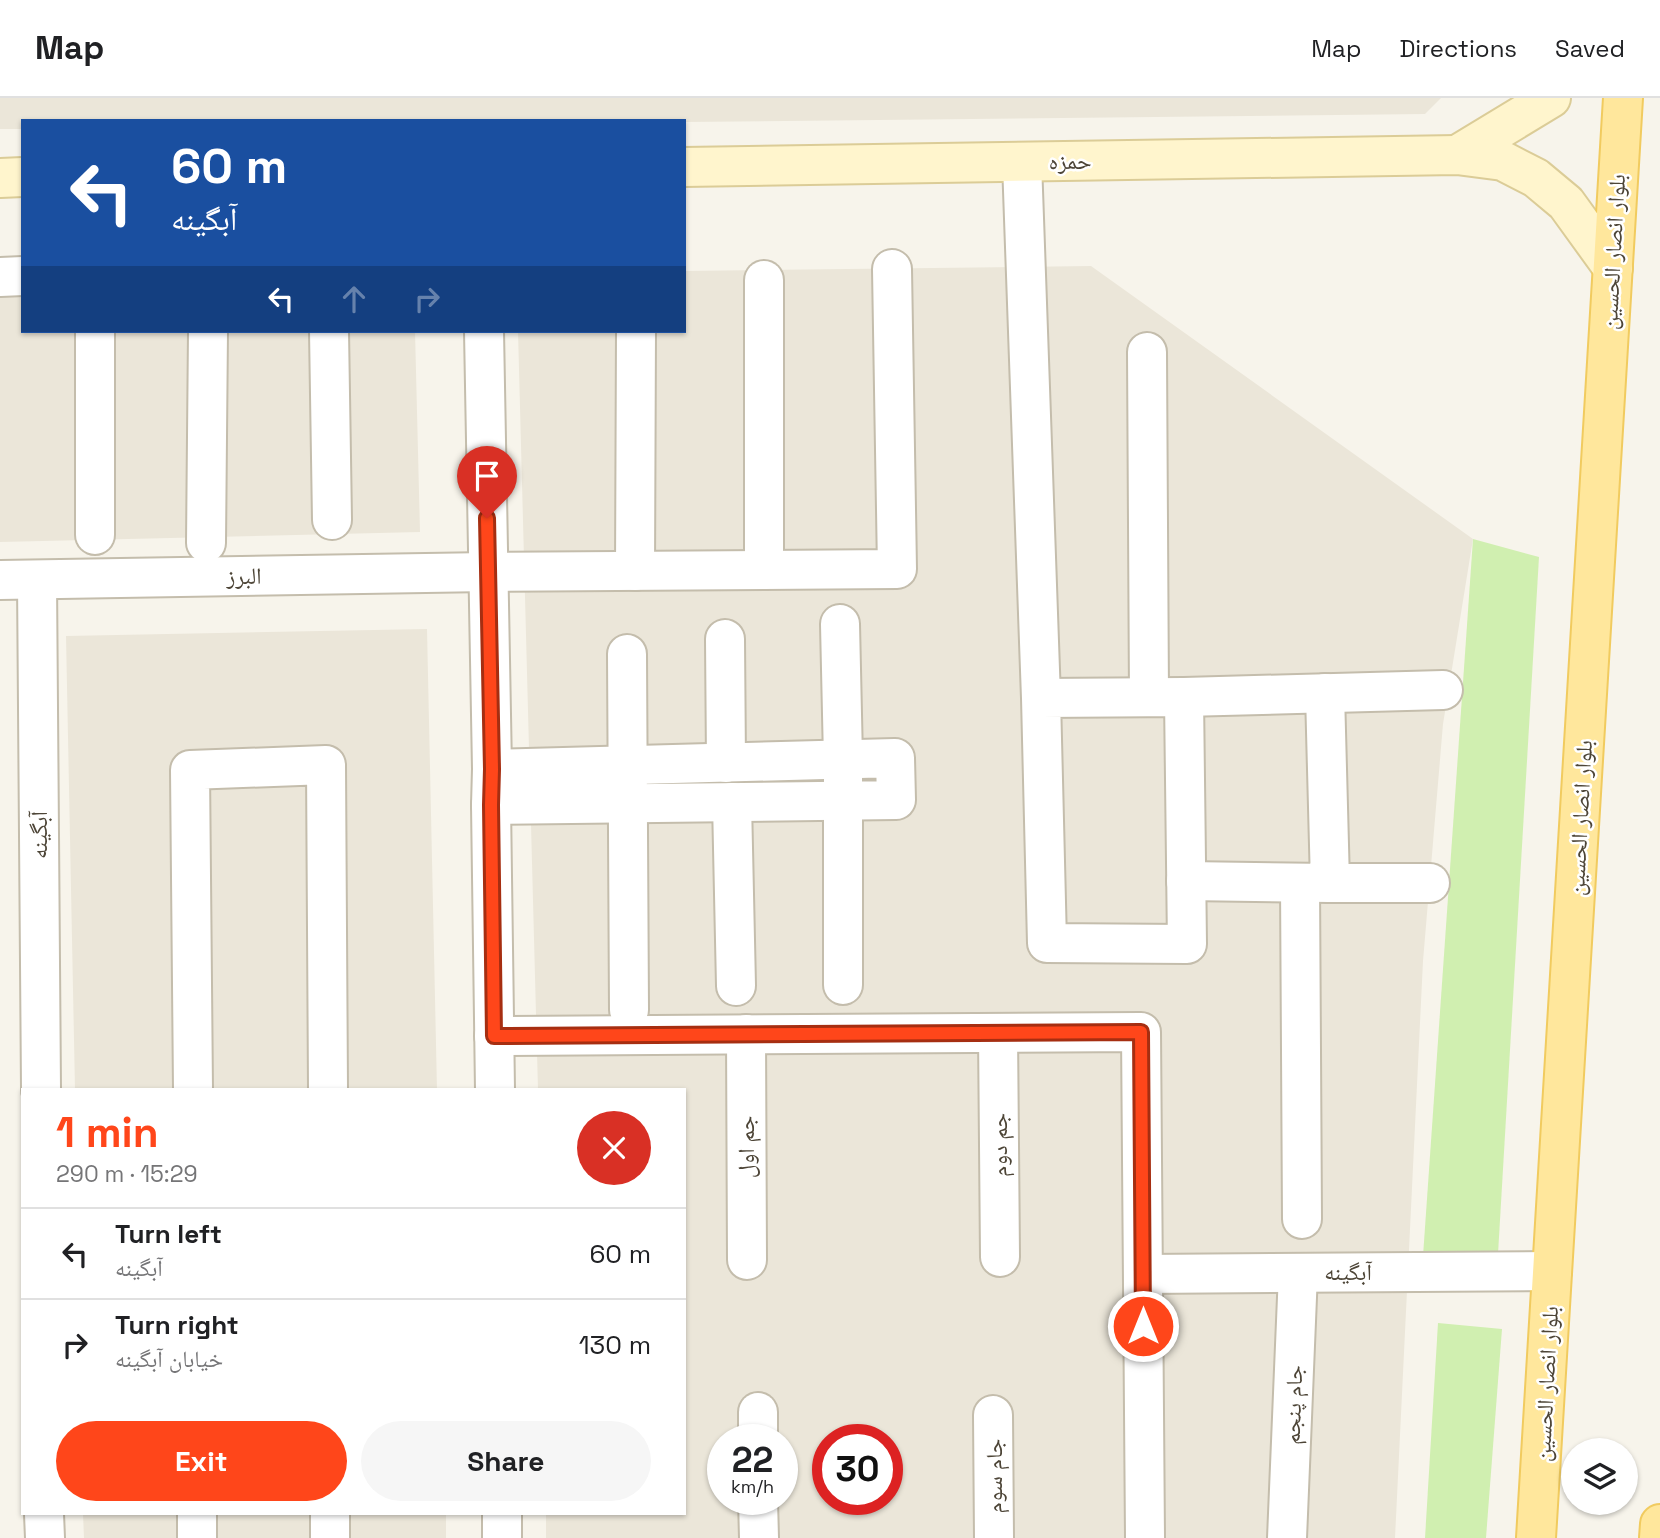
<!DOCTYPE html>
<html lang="en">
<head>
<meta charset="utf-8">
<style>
	:root { --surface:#fff; --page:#f6f6f6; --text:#202124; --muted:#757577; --line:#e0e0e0; --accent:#ff461a }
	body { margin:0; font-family:"Space Grotesk","Noto Naskh Arabic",sans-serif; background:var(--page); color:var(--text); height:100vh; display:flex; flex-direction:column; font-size:26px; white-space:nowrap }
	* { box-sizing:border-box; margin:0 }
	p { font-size:23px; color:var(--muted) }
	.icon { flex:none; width:38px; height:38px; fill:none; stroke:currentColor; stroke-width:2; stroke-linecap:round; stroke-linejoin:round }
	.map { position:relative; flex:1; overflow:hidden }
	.panel { position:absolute; left:21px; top:990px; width:665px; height:427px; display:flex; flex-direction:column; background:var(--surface); border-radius:0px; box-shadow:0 2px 5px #0004 }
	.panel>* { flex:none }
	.guide { position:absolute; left:21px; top:21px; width:665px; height:214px; border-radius:0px; box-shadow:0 2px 5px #0004; background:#1a4fa0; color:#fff; overflow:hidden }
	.fabs { position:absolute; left:1561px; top:1340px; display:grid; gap:14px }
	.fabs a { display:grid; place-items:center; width:77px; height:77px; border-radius:50%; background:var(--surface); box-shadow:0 2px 5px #0004; font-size:35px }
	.speed { position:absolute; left:707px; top:1326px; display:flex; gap:14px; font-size:35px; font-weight:700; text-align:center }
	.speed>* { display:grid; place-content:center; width:91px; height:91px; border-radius:50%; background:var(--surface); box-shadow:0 2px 5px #0004; line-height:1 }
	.speed small { font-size:18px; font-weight:400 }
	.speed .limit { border:10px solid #d22; background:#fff; color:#111 }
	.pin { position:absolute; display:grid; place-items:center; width:60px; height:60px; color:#fff; margin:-72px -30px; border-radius:50% 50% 50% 0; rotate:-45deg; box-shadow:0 0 7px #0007 }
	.pin .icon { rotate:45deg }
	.me { position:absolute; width:77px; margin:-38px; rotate:0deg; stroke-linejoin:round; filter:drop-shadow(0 0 5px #0008) }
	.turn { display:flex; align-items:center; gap:24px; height:147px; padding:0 35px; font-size:32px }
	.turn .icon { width:91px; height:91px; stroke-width:2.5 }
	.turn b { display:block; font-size:49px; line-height:60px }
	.lanes { display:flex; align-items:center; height:66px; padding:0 35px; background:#0003; justify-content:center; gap:35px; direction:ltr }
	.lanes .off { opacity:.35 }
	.round { display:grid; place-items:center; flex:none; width:74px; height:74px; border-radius:37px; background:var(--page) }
	.headline { display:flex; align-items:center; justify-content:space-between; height:119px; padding:0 35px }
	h1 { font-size:42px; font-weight:800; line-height:52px; color:var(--accent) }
	.button { display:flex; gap:14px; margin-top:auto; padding:14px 35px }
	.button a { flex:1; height:80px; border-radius:42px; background:var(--accent); color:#fff; font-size:28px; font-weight:800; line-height:80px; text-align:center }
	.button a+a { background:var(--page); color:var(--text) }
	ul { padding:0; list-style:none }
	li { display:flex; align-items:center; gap:21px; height:91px; padding:0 35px; border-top:2px solid var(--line) }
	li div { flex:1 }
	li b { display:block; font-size:26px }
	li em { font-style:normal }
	header { display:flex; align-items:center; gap:42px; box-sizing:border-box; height:98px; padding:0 35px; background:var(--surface); border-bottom:2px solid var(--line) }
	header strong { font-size:33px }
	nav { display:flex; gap:38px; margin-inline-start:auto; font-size:24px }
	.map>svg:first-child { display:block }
	.residential { fill:#ebe6d9; fill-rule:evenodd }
	.green { fill:#d0efb0 }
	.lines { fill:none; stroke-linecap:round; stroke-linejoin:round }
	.minor-casing { stroke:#c4bdac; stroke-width:42 }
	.tertiary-casing { stroke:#c4bdac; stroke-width:42 }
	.secondary-casing { stroke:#dbcc97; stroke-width:42 }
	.primary-casing { stroke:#f1cb5f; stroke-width:42 }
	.minor { stroke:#fff; stroke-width:38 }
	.tertiary { stroke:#fff; stroke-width:38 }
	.secondary { stroke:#fff5cd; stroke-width:38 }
	.primary { stroke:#ffe79c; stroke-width:38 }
	.route-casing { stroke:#a62e11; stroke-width:18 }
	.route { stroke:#ff461a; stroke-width:12 }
	.labels { text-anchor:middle; stroke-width:5; stroke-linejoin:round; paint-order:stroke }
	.street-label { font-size:23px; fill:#4d4537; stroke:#fff }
</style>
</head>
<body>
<header>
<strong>Map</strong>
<nav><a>Map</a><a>Directions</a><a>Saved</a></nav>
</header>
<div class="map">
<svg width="1660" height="1440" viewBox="0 0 1660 1440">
	<rect width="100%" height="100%" fill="#f7f4eb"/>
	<g class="residential">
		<path d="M0 0H1441L1425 16 684 24 23 23V31H0Z"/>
		<path d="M0 162H23V233H415L420 434 0 444Z"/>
		<path d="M1091 168 1473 441 1443 626 1423 863 1395 1440H546V1416H684V992H538L518 233H684V173ZM723 1342H782V1402H723ZM828 1342H887V1402H828Z"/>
		<path d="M427 531 437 992H75L66 538Z"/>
		<path d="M83 1416H446V1440H84Z"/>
	</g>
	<g class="green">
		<path d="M1473 441 1539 459 1498 1156 1423 1158Z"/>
		<path d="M1438 1225 1502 1231 1486 1440H1425Z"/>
	</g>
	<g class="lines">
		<g class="minor-casing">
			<g id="minor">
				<path d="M1022 64 1041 600 1047 845 1187 846 1184 599 1041 600"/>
				<path d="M0 179 23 178"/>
				<path d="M764 182V472"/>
				<path d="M95 233V437"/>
				<path d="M329 233 332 422"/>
				<path d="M1147 254 1149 599"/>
				<path d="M206 445 208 233"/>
				<path d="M635 473 636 233"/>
				<path d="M0 482 488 474 897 471 892 171"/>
				<path d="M37 482 41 992"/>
				<path d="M840 526 843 661V887"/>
				<path d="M725 541 726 665"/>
				<path d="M627 556 629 912"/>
				<path d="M1184 599 1443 592"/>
				<path d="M732 704 736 888"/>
				<path d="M491 707 896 702 895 660 492 671"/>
				<path d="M1186 783 1330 785 1325 595"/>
				<path d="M1300 785 1302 1121"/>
				<path d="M1330 785H1430"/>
				<path d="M998 935 1000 1159"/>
				<path d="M746 936 747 1162"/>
				<path d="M494 938 1141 934 1145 1440"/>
				<path d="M193 992 190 672 326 667 328 992"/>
				<path d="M1143 1176 1552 1173"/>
				<path d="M758 1314V1342"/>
				<path d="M993 1317 994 1440"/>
				<path d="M758 1402 759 1440"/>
				<path d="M44 1416 45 1440"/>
				<path d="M197 1416V1440"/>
				<path d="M330 1416V1440"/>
				<path d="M1287 1440 1298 1175"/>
			</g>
		</g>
		<g class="tertiary-casing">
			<g id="tertiary">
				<path d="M484 233 492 671 491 707 495 992"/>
				<path d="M502 1416V1440"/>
			</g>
		</g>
		<g class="secondary-casing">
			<g id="secondary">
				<path d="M1457 57 1551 0"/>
				<path d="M684 69 1457 57 1503 63 1536 80 1566 105 1613 170"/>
				<path d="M0 80 23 79"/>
			</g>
		</g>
		<g class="primary-casing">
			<g id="primary">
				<path d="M1536 1440 1623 0"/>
				<path d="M1659 1440 1660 1426"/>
			</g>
		</g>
		<use href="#minor" class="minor"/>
		<use href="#tertiary" class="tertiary"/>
		<use href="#secondary" class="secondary"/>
		<use href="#primary" class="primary"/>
	</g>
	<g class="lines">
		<g class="route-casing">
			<path id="route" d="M487 420 492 671 491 707 494 938 1141 934 1143 1228"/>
		</g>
		<use href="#route" class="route"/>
	</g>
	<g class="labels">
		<g class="street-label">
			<text transform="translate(1070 63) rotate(-1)" y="8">حمزه</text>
			<text transform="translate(1613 154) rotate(-87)" y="8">بلوار انصار الحسین</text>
			<text transform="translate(244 478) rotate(-1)" y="8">البرز</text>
			<text transform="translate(1580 720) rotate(-87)" y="8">بلوار انصار الحسین</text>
			<text transform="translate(39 737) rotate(-90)" y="8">آبگینه</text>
			<text transform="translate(999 1047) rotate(-90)" y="8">جم دوم</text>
			<text transform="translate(746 1049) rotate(-90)" y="8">جم اول</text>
			<text x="1348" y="1182">آبگینه</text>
			<text transform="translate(1546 1286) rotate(-87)" y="8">بلوار انصار الحسین</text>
			<text transform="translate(1293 1307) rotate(-88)" y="8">جام پنجم</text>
			<text transform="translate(994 1378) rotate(-90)" y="8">جام سوم</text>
		</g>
	</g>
</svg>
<div class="fabs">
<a><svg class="icon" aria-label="layers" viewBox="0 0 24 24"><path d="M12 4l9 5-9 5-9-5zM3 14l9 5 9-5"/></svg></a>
</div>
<div class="speed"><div>22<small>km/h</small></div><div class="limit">30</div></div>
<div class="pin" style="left:487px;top:420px;background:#d93025"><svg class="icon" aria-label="arrive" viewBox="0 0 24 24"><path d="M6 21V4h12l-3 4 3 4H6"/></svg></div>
<svg class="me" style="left:1143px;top:1228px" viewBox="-20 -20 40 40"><circle r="17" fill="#ff461a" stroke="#fff" stroke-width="3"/><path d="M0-11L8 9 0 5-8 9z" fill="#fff"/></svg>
<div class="guide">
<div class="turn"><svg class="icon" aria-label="left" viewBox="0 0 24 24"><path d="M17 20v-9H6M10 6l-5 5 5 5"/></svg><div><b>60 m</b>آبگینه</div></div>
<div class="lanes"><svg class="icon" aria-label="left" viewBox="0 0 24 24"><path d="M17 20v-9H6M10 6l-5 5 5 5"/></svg><svg class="icon off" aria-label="ahead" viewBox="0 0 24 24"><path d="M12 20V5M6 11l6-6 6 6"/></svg><svg class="icon off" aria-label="right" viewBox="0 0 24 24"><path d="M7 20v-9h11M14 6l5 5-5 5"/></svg></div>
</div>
<section class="panel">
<div class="headline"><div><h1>1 min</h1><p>290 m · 15:29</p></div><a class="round" style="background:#d93025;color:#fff"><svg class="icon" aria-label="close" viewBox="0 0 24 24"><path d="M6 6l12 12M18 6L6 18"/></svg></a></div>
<ul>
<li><svg class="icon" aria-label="left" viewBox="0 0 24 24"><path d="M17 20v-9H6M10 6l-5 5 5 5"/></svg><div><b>Turn left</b><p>آبگینه</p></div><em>60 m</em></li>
<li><svg class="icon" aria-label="right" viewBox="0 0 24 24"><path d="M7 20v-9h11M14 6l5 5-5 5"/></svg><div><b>Turn right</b><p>خیابان آبگینه</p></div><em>130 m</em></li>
</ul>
<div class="button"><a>Exit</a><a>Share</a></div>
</section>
</div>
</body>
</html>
